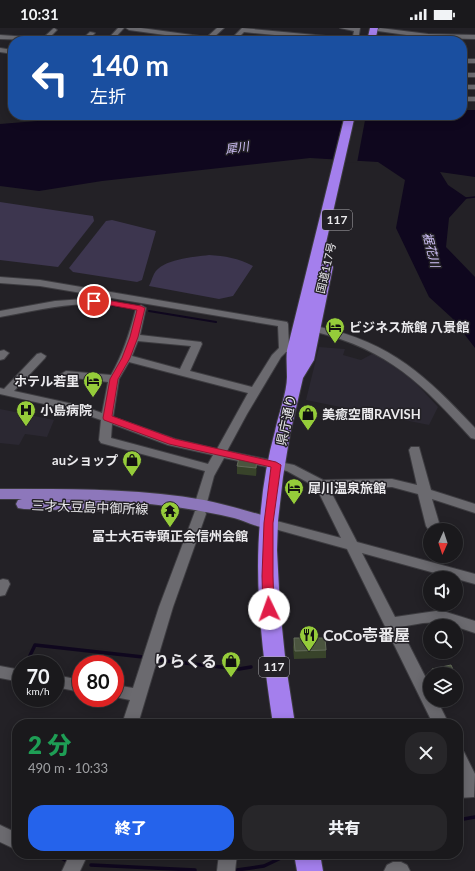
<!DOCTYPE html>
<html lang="ja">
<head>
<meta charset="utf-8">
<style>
	:root { --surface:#1a191c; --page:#272629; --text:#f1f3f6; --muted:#9fa0a3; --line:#38383b; --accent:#2563eb }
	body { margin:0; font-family:Lato,"Noto Sans JP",sans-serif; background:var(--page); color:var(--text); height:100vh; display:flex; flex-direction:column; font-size:15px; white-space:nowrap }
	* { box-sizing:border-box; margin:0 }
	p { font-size:13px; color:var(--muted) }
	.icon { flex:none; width:22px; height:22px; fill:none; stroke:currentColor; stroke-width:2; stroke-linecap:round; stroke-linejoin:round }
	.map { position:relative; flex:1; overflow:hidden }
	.sheet { position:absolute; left:12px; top:691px; width:451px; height:140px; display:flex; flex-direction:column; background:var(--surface); border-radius:16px; box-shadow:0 2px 10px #0003,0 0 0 1px var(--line) }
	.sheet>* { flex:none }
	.guide { position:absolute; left:8px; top:8px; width:459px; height:84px; border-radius:16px; box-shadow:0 2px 10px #0003,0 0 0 1px var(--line); background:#1a4fa0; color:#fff; overflow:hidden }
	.needle { width:26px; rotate:183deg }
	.fabs { position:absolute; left:423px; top:495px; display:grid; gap:8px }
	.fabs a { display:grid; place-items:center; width:40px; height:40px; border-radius:50%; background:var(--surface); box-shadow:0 2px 10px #0003,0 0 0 1px var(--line); font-size:20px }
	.speed { position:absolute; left:12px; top:627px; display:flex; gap:8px; font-size:20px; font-weight:700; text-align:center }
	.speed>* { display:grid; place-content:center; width:52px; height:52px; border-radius:50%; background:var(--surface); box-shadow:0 2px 10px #0003,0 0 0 1px var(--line); line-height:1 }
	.speed small { font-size:10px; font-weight:400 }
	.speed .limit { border:6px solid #d22; background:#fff; color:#111 }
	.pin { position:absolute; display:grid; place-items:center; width:34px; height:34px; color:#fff; margin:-17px; border:2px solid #fff; border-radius:50%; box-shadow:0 1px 4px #0007 }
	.me { position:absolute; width:44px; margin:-22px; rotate:357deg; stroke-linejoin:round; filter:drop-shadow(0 0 3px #0008) }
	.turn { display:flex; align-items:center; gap:14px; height:84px; padding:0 16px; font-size:18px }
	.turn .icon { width:52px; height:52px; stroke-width:2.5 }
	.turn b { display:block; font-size:28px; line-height:34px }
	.round { display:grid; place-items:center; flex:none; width:42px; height:42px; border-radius:16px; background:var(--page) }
	.overview { display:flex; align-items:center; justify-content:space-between; height:68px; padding:0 16px }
	h1 { font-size:24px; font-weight:800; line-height:30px; color:#1e9e55 }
	.action { display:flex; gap:8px; margin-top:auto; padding:8px 16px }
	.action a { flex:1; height:46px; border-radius:16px; background:var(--accent); color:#fff; font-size:16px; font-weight:800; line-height:46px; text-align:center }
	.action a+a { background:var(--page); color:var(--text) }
	.status { display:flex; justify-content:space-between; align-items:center; height:28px; padding:0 20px; background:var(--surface); direction:ltr }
	.status svg { height:11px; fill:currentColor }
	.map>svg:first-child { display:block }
	.built { fill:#2b2832 }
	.green { fill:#3d364f }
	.water { fill:#0f071e }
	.pier { fill:#232126 }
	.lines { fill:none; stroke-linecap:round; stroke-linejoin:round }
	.stream-far2 { stroke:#0f071e; stroke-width:1.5 }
	.stream-far1 { stroke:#0f071e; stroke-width:2 }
	.stream { stroke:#0f071e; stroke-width:3.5 }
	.minor-casing { stroke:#3d3c40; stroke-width:2 }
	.major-casing { stroke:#3d3c40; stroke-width:2 }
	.highway-casing { stroke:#3d3c40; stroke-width:2 }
	.minor { fill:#6b6a6f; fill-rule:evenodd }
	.major { fill:#8d77bb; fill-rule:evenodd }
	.highway { fill:#a47fed; fill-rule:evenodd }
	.wall { fill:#38432a }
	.shaded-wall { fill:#272e1f }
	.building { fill:#4b553f; stroke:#646c5a }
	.route { fill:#e11d48; stroke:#92132f }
	.labels { text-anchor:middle; stroke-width:3; stroke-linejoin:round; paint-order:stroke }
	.far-street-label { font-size:11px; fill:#ebeaed; stroke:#232126 }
	.far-water-label { font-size:12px; font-style:italic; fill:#d1c2f9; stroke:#232126 }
	.shield { fill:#232126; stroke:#afaeb1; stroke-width:1 }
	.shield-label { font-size:12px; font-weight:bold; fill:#ebeaed }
	.poi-label { font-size:13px; font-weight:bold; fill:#ebeaed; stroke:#232126; text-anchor:start }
	.street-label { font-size:13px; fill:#ebeaed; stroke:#232126 }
	.near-poi-label { font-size:16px; font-weight:bold; fill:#ebeaed; stroke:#232126; text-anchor:start }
</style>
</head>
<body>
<div class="status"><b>10:31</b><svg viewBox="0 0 49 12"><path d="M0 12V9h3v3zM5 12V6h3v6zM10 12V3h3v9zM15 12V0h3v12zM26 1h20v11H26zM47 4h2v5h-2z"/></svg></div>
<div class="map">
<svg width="475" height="843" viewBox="0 0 475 843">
	<rect width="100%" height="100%" fill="#232126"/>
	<g class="built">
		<path d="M319 319 345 321 343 327 361 332 374 325 411 350 438 379 429 397 306 372Z"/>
		<path d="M0 381 54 392 47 409 25 406 19 417 0 415Z"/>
	</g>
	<g class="green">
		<path d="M0 174 93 188 94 193 58 239 0 232Z"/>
		<path d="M112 192 156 203 142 252 137 254 73 244 69 240 106 193Z"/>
		<path d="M209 227C225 228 238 230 253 238L233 268 219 271 149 258C151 254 152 250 154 246 162 231 193 229 209 227Z"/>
	</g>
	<path class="water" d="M462 82H475V149L440 144 448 157 467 170 449 190 446 219 475 249V320L452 290 429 269 396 200 405 152 378 134 310 130 102 153 39 163 0 158V96L112 87 273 89 462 87Z"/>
	<path class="pier" d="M344 87H366L357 135 332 133Z"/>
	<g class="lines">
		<path class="stream-far2" d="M466 170 475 169"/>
		<g class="stream-far1">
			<path d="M110 277 137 281"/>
			<path d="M149 283 216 294"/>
		</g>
		<g class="stream">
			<path d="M157 632 239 641 251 639"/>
			<path d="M26 636 35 617 143 629"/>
			<path d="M458 792 475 789"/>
			<path d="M53 826 67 833"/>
			<path d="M91 837 195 842"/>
			<path d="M230 843 264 838 283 829"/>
		</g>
		<g class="minor-casing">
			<g id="minor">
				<path d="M54 0 57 2 49 10 62 11 65 13 0 11V7L43 10Z"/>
				<path d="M118 0H124L112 13H106Z"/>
				<path d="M126 0H141L207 9 217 0H224L213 10 224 13H208L129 2Z"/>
				<path d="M242 0 326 8 329 10 326 12 244 4 235 13H229Z"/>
				<path d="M340 0H360L358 13H352L354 3Z"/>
				<path d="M380 0 428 6 475 7V11L428 10 378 3V1Z"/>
				<path d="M90 4 95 5 87 13H80Z"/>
				<path d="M0 20 13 22V26L0 24Z"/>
				<rect x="462" y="31" width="13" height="4"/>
				<rect x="462" y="45" width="13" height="4"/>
				<rect x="462" y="57" width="13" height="4"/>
				<rect x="462" y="69" width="13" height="4"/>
				<path d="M0 249 40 252 287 294 288 296 289 319 295 320 296 322 295 324H286L281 329 247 386 227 423 294 437 323 452 392 451 417 457 409 422 411 419H419L431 462 475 476V485L432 471 440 498 438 501H428L426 498 418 466 392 459 329 460 357 514 475 546V556L362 525 395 589 436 583 446 584 475 593V605L442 594 423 595 400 599 430 658V672H437L449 696H433L347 521 264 498 262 495 264 492 269 491 341 510 316 459 287 443 224 430 214 448 206 478 205 481 201 482 205 483 206 486 173 579 138 696H122L130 672 115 669V657L133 660 159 579 194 486 195 483 199 482 195 481 194 478 205 443 101 415 99 412 101 392 75 383 0 366V360L4 361 37 326 41 325 46 328 45 330 14 363 82 378 102 385 108 354 66 349 61 346 66 343 111 347C123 326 130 304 136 280L141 277 146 280 140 307 201 314 202 316 190 343 252 359 272 327 279 320 278 298 40 258 0 255ZM138 313 191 318 180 341 132 328ZM129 334 248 365 217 421 175 411 113 389 119 351ZM112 396 168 417 213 427 208 436 111 410Z"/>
				<path d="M84 271 110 272 115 275C110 281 93 276 85 276 57 277 28 284 0 289V283L55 273Z"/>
				<path d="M320 299C392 315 426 348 475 400V411L471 410C422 356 389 322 316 304L315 302Z"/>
				<path d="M4 322 9 325 4 331 0 332V323Z"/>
				<path d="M3 551 8 552 10 556 5 567 0 568V552Z"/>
				<path d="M0 638 21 642V654L0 650Z"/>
				<path d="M55 647 81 652V664L55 659Z"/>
				<path d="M458 722 464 724 475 746 474 769 458 770V754H462L458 746Z"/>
				<path d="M0 797 17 805V822L0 814Z"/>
				<path d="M70 826H88L80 843H62Z"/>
				<path d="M219 826H237L235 843H217Z"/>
				<path d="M393 834H401L407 837 410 843H384L387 837Z"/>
			</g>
		</g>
		<g class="major-casing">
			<path id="major" d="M0 461C68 461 137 460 204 472 228 477 251 484 275 491L277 495 275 499C262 503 246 493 234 490 176 476 117 472 57 471L102 473 108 474 110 478 108 482 102 483 24 481 18 480 16 476 18 472 22 471H0Z"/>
		</g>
		<g class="highway-casing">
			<g id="highway">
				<path d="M370 0H378L375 13H367Z"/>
				<path d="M345 87H355L321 237 326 235 331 236 333 239 314 332 303 350 290 406 283 449 278 493 277 522 280 580 286 638 295 696H273C263 629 254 561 260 493 262 462 267 432 275 403 278 388 287 364 287 349 287 340 286 331 287 322Z"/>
				<path d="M294 826H320L323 843H297Z"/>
			</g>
		</g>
		<use href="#minor" class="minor"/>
		<use href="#major" class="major"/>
		<use href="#highway" class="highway"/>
	</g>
	<g class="wall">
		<path d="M237 438 257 439 256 448 237 446Z"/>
		<path d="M294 610 326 622V630L294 631 293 619Z"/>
		<path d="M432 641 455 646H431Z"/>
	</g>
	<path class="shaded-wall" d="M257 431V439L256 448V440Z"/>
	<g class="building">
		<path d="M239 430 257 431 256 440 237 438Z"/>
		<path d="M294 610H325L326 622 295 623Z"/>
		<path d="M451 637 455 646H433L432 641Z"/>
		<path d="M265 694 266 696H248V695Z"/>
	</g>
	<path class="route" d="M94 270 141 278 145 280 138 309 130 330 118 351 112 388 175 411 276 434 281 437 273 495V548L274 581 273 584H265L263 581 262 548 264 495 271 439 169 416 104 392 103 390 110 351 122 330 130 309 137 282 92 274 91 273Z"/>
	<defs>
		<g id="hotel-pin" transform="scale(1)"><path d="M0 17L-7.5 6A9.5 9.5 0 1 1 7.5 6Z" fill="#95cc3a" stroke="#232126"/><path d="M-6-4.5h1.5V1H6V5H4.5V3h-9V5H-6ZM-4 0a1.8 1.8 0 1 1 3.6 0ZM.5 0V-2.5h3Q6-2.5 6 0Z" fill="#111"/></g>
		<g id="hospital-pin" transform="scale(1)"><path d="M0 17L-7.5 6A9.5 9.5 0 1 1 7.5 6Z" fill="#95cc3a" stroke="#232126"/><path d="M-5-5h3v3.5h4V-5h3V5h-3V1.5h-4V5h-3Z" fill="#111"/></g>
		<g id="shop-pin" transform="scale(1)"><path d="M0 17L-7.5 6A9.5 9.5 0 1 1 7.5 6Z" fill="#95cc3a" stroke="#232126"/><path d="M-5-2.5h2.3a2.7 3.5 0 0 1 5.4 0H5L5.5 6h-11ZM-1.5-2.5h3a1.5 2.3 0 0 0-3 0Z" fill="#111"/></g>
		<g id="temple-pin" transform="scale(1)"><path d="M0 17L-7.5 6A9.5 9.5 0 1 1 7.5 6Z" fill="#95cc3a" stroke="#232126"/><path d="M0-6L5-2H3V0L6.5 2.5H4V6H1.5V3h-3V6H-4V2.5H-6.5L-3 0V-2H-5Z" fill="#111"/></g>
		<g id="restaurant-pin" transform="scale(1)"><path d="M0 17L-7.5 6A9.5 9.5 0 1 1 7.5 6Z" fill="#95cc3a" stroke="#232126"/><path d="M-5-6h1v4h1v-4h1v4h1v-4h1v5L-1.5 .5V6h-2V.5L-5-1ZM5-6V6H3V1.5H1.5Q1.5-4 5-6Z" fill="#111"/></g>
	</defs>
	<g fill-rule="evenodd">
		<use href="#hotel-pin" x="335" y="299"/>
		<use href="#hotel-pin" x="93" y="353"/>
		<use href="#hospital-pin" x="26" y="382"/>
		<use href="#shop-pin" x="308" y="386"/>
		<use href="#shop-pin" x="132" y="432"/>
		<use href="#hotel-pin" x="294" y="460"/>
		<use href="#temple-pin" x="170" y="483"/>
		<use href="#restaurant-pin" x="309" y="607"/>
		<use href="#shop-pin" x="231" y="633"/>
	</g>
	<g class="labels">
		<g class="far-street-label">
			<text transform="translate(326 240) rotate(-77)" y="4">国道117号</text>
		</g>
		<g class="far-water-label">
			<text transform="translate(237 120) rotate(-8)" y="4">犀川</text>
			<text transform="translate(431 222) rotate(76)" y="4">裾花川</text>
		</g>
		<g class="shield">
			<rect x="322" y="182" width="30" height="20" rx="3"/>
			<rect x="259" y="629" width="30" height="20" rx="3"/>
		</g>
		<g class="shield-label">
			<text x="337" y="196">117</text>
			<text x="274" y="643">117</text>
		</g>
		<g class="poi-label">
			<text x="349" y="304">ビジネス旅館 八景館</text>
			<text x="79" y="358" text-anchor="end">ホテル若里</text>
			<text x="40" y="387">小島病院</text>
			<text x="322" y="391">美癒空間RAVISH</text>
			<text x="118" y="437" text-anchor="end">auショップ</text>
			<text x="308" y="465">犀川温泉旅館</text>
			<text x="170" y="513" text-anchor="middle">冨士大石寺顕正会信州会館</text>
		</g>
		<g class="street-label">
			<text transform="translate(286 392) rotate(-78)" y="5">県庁通り</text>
			<text transform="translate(90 479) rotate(2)" y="5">三才大豆島中御所線</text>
		</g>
		<g class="near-poi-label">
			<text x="323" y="613">CoCo壱番屋</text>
			<text x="217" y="639" text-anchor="end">りらくる</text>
		</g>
	</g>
</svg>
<div class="fabs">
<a><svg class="needle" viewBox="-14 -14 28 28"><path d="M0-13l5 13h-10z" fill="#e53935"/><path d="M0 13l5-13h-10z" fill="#9fa0a3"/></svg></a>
<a><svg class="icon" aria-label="sound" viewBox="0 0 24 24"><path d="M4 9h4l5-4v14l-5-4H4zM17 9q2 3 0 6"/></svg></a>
<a><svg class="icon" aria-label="search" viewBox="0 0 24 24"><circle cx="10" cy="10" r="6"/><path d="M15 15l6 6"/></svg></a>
<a><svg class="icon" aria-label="layers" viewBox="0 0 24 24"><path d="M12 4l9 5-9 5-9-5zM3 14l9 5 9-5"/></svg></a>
</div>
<div class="speed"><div>70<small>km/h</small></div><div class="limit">80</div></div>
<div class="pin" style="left:94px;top:273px;background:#d93025"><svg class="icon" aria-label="arrive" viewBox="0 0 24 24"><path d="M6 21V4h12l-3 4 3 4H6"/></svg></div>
<svg class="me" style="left:269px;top:581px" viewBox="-20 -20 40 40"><circle r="19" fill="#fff"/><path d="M0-13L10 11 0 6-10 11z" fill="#e11d48"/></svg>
<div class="guide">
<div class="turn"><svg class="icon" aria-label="left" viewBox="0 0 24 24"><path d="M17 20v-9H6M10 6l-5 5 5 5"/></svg><div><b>140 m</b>左折</div></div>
</div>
<section class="sheet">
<div class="overview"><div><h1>2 分</h1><p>490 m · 10:33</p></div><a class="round"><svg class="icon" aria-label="close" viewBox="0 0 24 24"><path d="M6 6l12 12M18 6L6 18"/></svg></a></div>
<div class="action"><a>終了</a><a>共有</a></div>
</section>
</div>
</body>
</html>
